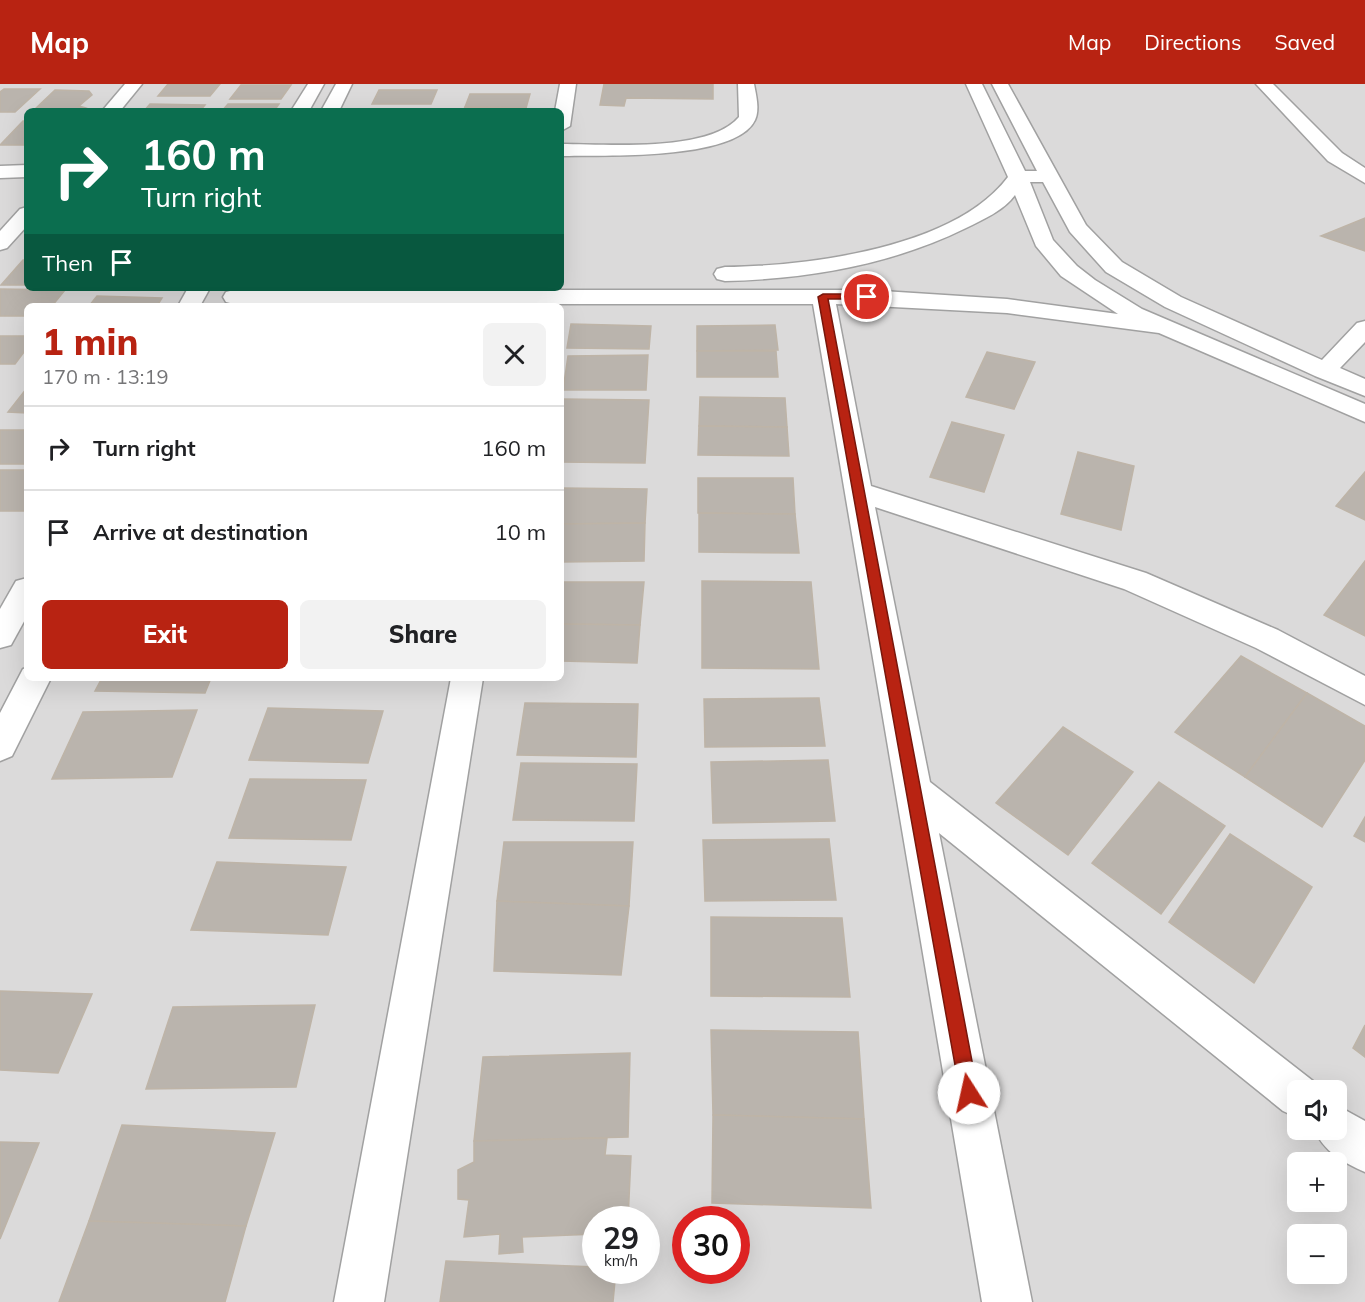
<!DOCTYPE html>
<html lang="en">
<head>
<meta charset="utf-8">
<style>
	:root { --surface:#fff; --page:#f2f2f2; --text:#202124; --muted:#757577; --line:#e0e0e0; --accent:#b82312 }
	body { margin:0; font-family:Mulish,sans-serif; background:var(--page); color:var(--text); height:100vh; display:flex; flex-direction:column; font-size:22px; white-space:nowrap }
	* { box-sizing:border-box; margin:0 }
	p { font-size:20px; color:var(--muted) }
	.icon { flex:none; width:33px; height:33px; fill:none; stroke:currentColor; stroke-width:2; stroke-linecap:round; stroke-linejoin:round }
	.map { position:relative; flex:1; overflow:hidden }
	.sheet { position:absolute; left:24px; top:219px; width:540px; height:378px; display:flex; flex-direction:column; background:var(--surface); border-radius:9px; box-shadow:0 6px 24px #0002 }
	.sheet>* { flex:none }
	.top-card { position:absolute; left:24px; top:24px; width:540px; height:183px; border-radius:9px; box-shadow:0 6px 24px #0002; background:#0b6e4f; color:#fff; overflow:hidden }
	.buttons { position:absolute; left:1287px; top:996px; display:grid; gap:12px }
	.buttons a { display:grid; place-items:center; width:60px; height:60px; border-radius:9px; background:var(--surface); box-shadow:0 6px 24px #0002; font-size:30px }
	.speed { position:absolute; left:582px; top:1122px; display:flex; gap:12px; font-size:30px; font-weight:700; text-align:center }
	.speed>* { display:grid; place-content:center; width:78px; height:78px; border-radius:50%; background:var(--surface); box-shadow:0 6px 24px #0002; line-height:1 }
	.speed small { font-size:15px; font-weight:400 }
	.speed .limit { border:9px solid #d22; background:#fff; color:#111 }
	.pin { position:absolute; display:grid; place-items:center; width:51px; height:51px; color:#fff; margin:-26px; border:3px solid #fff; border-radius:50%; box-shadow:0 2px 6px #0007 }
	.me { position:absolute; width:66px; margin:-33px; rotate:350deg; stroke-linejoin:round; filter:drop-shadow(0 0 4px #0008) }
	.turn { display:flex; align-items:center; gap:21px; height:126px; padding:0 18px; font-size:27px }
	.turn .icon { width:78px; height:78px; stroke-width:2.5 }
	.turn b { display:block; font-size:42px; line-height:51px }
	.then { display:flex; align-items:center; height:57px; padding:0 18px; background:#0003; gap:12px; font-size:22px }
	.round { display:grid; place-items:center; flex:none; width:63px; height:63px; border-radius:9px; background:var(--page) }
	.overview { display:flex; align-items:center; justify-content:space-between; height:102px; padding:0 18px }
	h1 { font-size:36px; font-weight:800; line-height:45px; color:var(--accent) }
	.button { display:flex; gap:12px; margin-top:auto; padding:12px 18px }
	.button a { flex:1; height:69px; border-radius:9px; background:var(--accent); color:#fff; font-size:24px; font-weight:800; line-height:69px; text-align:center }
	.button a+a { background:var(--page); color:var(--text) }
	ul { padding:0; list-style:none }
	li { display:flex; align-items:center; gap:18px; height:84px; padding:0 18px; border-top:2px solid var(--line) }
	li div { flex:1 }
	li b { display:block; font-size:22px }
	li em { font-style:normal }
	header { display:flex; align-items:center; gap:36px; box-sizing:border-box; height:84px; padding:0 30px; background:var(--accent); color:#fff }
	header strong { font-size:28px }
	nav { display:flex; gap:33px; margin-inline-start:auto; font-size:21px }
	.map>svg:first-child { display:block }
	.residential { fill:#dbdada; fill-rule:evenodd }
	.building { fill:#bab4ad; stroke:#beb4a7; stroke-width:1.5 }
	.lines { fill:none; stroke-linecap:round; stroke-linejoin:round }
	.minor-casing { stroke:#a1a1a1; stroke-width:3 }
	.minor { fill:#fff; fill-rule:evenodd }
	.route { fill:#b82312; stroke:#78170c; stroke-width:1.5 }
</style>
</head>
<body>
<header>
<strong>Map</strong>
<nav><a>Map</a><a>Directions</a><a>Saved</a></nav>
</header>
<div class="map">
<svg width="1365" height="1218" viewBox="0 0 1365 1218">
	<rect width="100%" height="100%" fill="#edebe4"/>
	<path class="residential" d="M0 0H1365V1218H0ZM27 27H561V204H27ZM27 222H561V594H27ZM1298 1006H1336V1046H1298ZM1298 1078H1336V1118H1298ZM596 1136H646V1186H596ZM686 1136H736V1186H686ZM1298 1150H1336V1190H1298Z"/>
	<g class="building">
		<path d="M168 0H220L210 12H158Z"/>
		<path d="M604 0H713V15L626 14 624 22 600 21Z"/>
		<path d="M241 1H291L281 15H230Z"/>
		<path d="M4 5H40L15 28H0V8Z"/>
		<path d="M55 6 89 7 92 11 79 22 86 24 82 27H33Z"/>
		<path d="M379 6H437L431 20H372Z"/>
		<path d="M470 10H530L526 24 465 23Z"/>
		<path d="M150 20 205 21 200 27H144Z"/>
		<path d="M228 20H279L274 27H222Z"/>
		<path d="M465 23 526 24 525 27H463Z"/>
		<path d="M371 25H431L430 27H370Z"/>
		<path d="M23 37H27V61H0Z"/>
		<path d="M1365 134V167L1321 152Z"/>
		<path d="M23 176H27V201H1Z"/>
		<path d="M0 205 65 206 52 222H27V232H0Z"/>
		<path d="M97 212 162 214 157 222H89Z"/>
		<path d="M571 240 651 242 649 265 567 264Z"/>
		<path d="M775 241 778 266 697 267V242Z"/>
		<path d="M0 252H27V264L15 280H0Z"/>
		<path d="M697 267H776L778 293H697Z"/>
		<path d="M987 268 1035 278 1014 325 966 313Z"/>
		<path d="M648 271 646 306H563L568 272Z"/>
		<path d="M27 304V329L8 328Z"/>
		<path d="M700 313 785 314 787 343 699 342Z"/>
		<path d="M561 315 649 316 645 379 561 378Z"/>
		<path d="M952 338 1004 351 984 408 930 393Z"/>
		<path d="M699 342 787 343 789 372 698 371Z"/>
		<rect x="0" y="346" width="27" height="34"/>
		<path d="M1078 368 1134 382 1121 446 1061 430Z"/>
		<path d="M0 386H27V423L24 427H0Z"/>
		<path d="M1365 388V436L1336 422Z"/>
		<path d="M698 394H793L795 430 698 429Z"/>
		<path d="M561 404 647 405 645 439 561 440Z"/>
		<path d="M699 429 795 430 799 469 699 468Z"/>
		<path d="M645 439 644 477 561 478V440Z"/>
		<path d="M1365 477V552L1324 531Z"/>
		<path d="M702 497 811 498 819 585 702 584Z"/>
		<path d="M561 498H644L640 541 561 540Z"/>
		<path d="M561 540 640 541 637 579 561 577Z"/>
		<path d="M1241 572 1307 609 1245 693 1175 648Z"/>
		<path d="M102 594H211L205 609 95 607Z"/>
		<path d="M270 594H380L269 596Z"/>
		<path d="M1307 609 1365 642V676L1322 743 1245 693Z"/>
		<path d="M819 614 825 662 705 663 704 615Z"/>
		<path d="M525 619 638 620 636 673 517 671Z"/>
		<path d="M268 624 383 627 368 679 249 676Z"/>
		<path d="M197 626 172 693 52 695 83 628Z"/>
		<path d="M1063 643 1133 688 1068 771 996 719Z"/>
		<path d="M828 676 835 737 713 739 711 678Z"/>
		<path d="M521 679 637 680 634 737 513 736Z"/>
		<path d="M250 695 366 696 351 756 229 754Z"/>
		<path d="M1159 698 1225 742 1161 830 1092 779Z"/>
		<path d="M1365 733V758L1354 752Z"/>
		<path d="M1230 750 1312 803 1254 899 1169 838Z"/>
		<path d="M829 755 836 816 705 817 703 756Z"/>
		<path d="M504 758H633L629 822 497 817Z"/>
		<path d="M217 778 346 783 328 851 191 846Z"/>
		<path d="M497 817 629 822 621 891 494 887Z"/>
		<path d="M711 833 842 834 850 913 711 912Z"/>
		<path d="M0 907 92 910 58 989 0 986Z"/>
		<path d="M315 921 296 1003 146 1005 173 923Z"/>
		<path d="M1365 941V973L1353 964Z"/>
		<path d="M711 946 858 948 864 1035 713 1031Z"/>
		<path d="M630 969 628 1053 474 1057 483 973Z"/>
		<path d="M713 1031 864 1035 871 1124 712 1119Z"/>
		<path d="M122 1041 275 1049 246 1142 89 1137Z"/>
		<path d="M607 1054 605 1071 631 1072 628 1136H596V1150L522 1153 523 1168 499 1170 500 1150 464 1153 469 1116 458 1115V1086L474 1078V1057Z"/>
		<path d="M0 1058 39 1059 0 1155Z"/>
		<path d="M89 1137 246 1142 225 1218H59Z"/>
		<path d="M446 1177 596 1183V1186H616L613 1218H440Z"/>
	</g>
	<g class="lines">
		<g class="minor-casing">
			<g id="minor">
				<path d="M125 0H142L120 27H102Z"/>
				<path d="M308 0H324L309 27H291Z"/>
				<path d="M336 0H352L339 27H321Z"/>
				<path d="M560 0H576L570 42 561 47V27H555Z"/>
				<path d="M738 0H754C756 11 760 26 755 36 736 77 601 71 561 72V60C605 60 709 69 739 33Z"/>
				<path d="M966 0H982L1025 87H1037L992 0H1008L1086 141 1122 178 1181 213 1322 276 1357 239 1365 237V258L1340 284 1365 295V312L1315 292 1165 223 1106 188 1070 148 1043 98H1030L1053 156 1077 182 1095 196 1142 225 1365 320V338L1159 249 1007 229 836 220 871 402 1146 489 1278 546 1365 592V621L1256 564 1124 505 875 423 930 698 1313 997 1318 1006H1298V1034L1283 1027 939 749 1032 1218H982L813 220H234L226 218 223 213 226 208 234 206H867L1007 215 1118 230 1061 192 1036 162 1015 111C1003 127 984 135 966 144 891 181 808 195 725 197L717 195 714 190 717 185 725 183C809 182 955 164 1008 93Z"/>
				<path d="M1256 0H1273L1342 69 1365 84V99L1328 77Z"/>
				<path d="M27 81V93L0 94V82Z"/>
				<path d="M27 123V142L7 164 0 166V147L20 125Z"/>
				<path d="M188 204H210L200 222H178Z"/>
				<path d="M27 494V532L11 561 0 564V525L16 497Z"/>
				<path d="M27 584V594H51L12 672 0 677V629L23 585Z"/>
				<path d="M451 594H483L384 1218H334Z"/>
				<path d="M1336 1021 1365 1037V1088C1344 1079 1323 1067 1315 1046H1336Z"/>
			</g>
		</g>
		<use href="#minor" class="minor"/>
	</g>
	<path class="route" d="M867 210 871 213 870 215H828L978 1009 975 1015 969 1018 963 1015 960 1009 818 213 823 210Z"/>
</svg>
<div class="buttons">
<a><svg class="icon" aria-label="sound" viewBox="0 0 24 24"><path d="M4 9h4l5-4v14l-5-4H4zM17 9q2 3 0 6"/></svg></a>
<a>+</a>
<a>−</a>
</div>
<div class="speed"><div>29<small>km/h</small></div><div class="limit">30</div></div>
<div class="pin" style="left:867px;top:213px;background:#d93025"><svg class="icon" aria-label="arrive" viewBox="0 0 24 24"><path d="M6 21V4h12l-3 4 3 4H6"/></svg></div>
<svg class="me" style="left:969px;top:1009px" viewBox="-20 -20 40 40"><circle r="19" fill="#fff"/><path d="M0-13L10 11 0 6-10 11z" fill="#b82312"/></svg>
<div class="top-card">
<div class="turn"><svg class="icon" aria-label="right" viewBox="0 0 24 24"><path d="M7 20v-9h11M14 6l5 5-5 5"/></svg><div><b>160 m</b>Turn right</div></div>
<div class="then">Then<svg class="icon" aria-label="arrive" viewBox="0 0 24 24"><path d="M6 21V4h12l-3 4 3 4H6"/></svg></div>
</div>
<section class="sheet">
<div class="overview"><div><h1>1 min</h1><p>170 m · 13:19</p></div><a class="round"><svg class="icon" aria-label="close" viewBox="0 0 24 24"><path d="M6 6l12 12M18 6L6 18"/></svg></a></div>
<ul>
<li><svg class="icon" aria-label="right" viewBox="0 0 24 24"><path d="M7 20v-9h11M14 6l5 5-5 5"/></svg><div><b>Turn right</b></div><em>160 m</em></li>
<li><svg class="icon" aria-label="arrive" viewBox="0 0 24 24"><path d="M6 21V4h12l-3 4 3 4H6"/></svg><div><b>Arrive at destination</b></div><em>10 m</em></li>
</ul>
<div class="button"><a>Exit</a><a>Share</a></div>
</section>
</div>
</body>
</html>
